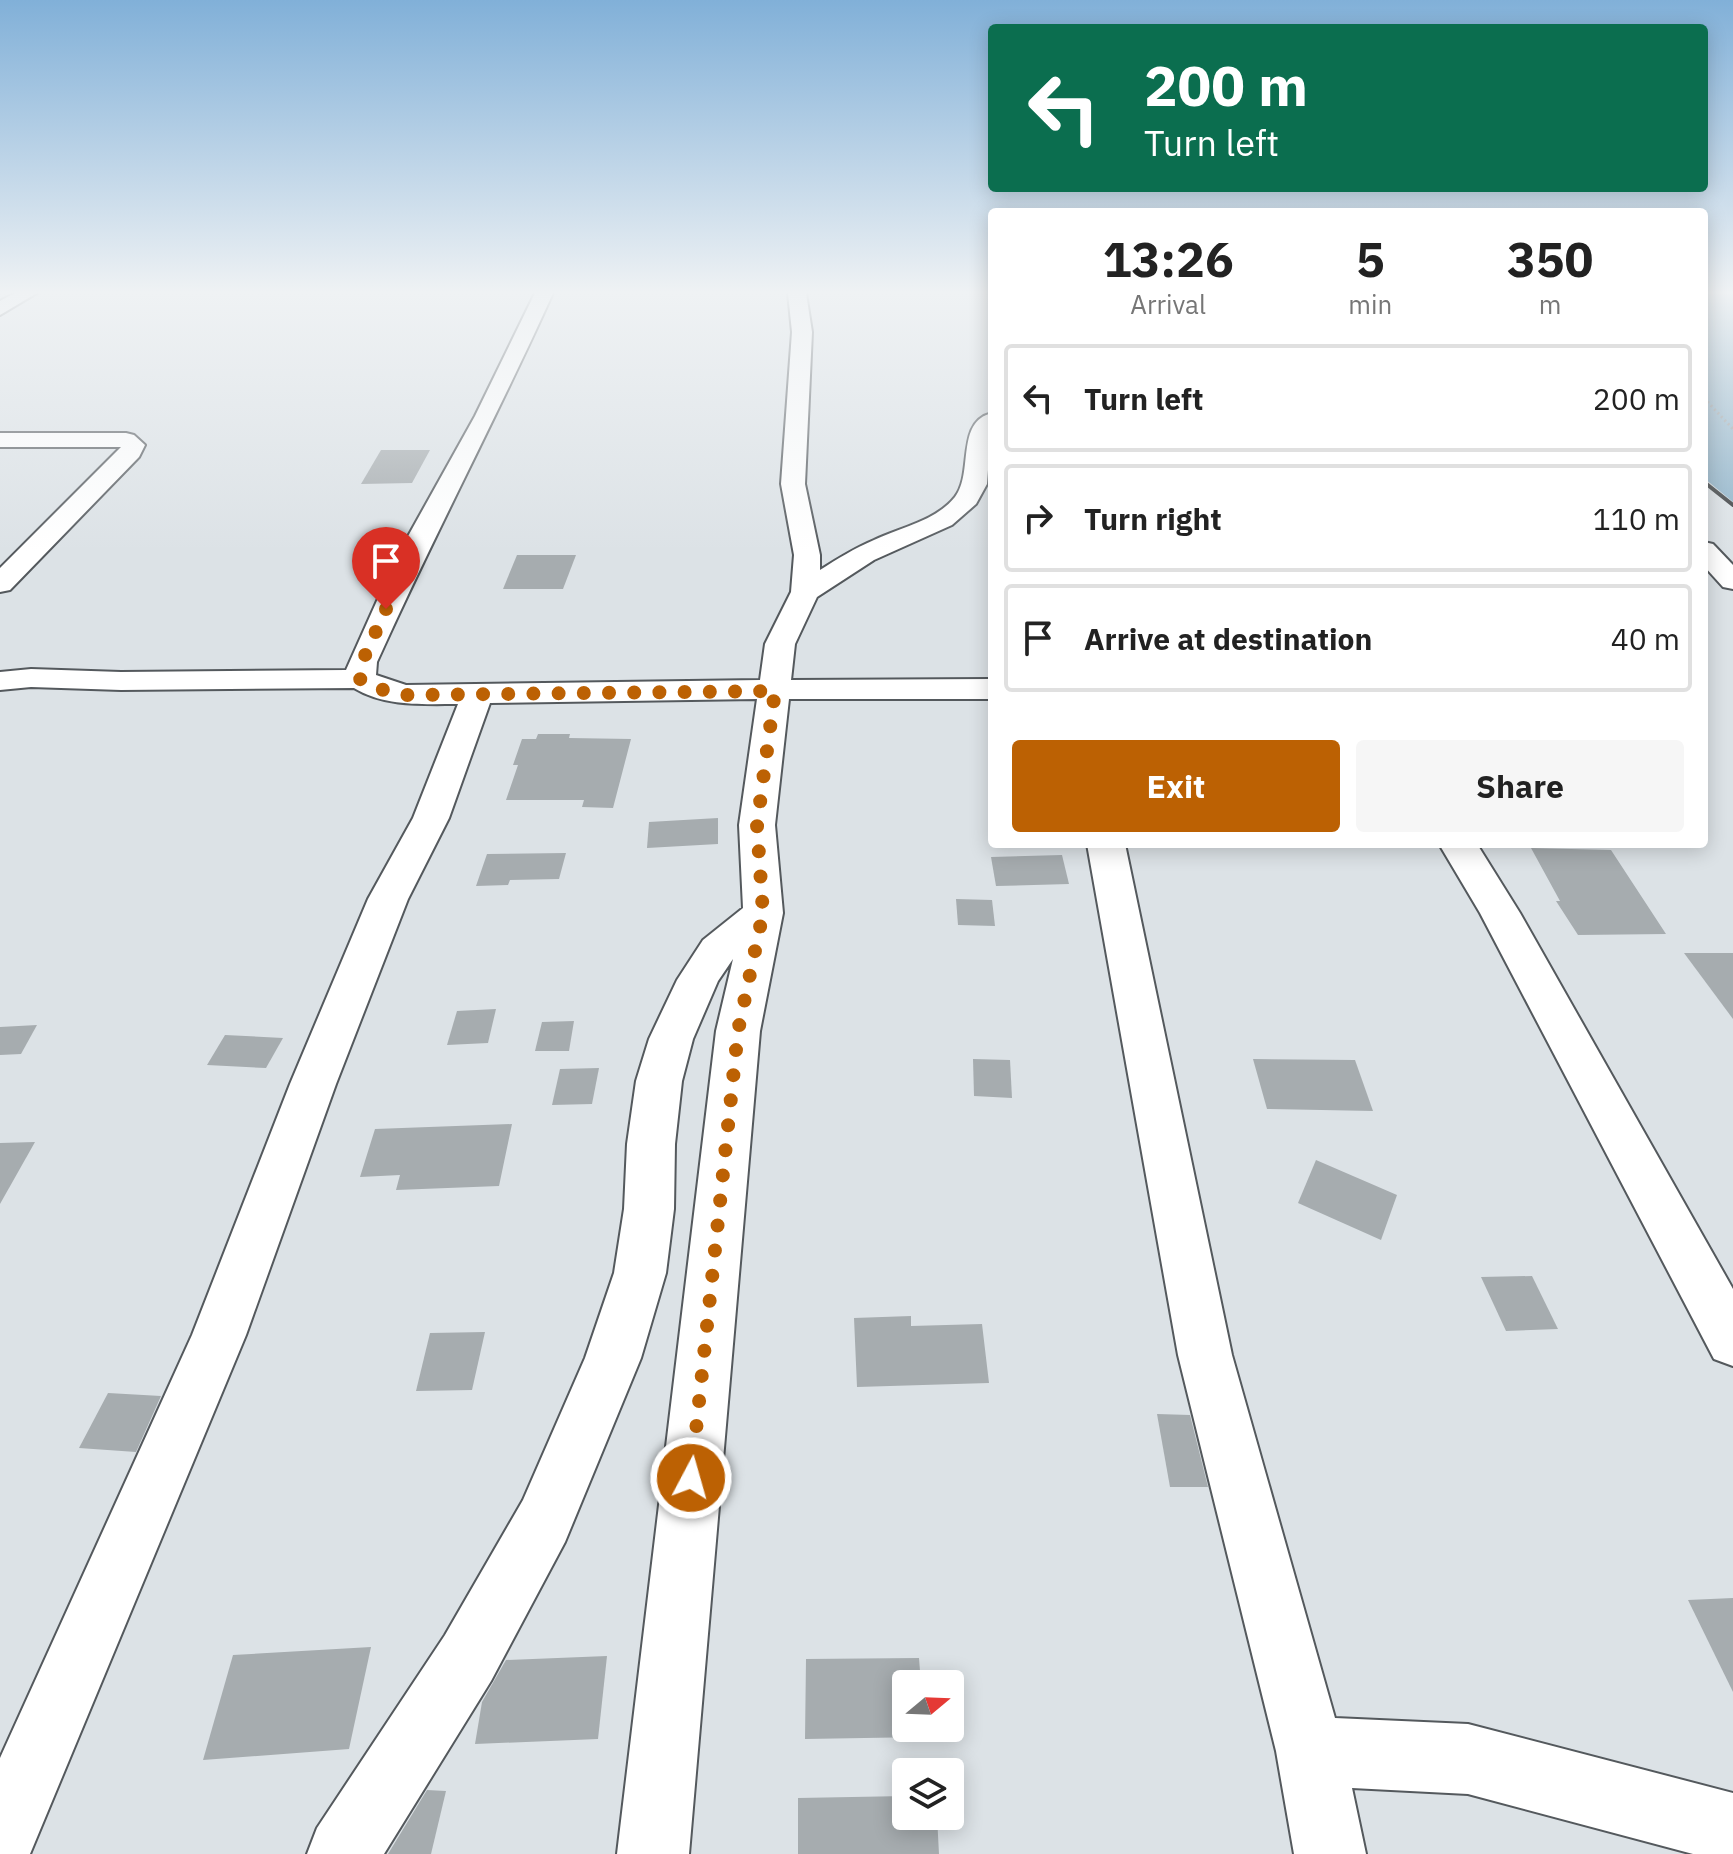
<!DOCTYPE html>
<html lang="en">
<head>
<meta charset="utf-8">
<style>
	:root { --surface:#fff; --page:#f6f6f6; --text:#222; --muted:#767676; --line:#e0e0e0; --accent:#bc6103 }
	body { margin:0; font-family:"IBM Plex Sans",sans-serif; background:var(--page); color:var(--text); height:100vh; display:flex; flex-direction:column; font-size:30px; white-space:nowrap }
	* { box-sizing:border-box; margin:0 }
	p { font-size:26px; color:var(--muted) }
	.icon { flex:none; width:44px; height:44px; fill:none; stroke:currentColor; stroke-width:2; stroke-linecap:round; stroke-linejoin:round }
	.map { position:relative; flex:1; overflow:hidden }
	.sheet { position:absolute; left:988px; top:208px; width:720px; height:640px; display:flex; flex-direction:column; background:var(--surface); border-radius:8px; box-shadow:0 4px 20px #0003 }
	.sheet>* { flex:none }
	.top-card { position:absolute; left:988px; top:24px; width:720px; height:168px; border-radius:8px; box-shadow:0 4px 20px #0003; background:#0b6e4f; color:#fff; overflow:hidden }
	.needle { width:52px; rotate:71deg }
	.buttons { position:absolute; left:892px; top:1670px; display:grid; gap:16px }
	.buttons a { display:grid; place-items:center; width:72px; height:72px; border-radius:8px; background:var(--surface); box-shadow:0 4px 20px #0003; font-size:40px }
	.pin { position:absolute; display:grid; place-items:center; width:68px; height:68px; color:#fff; margin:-82px -34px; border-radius:50% 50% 50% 0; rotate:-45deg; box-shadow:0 0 8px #0007 }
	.pin .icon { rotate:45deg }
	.me { position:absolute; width:88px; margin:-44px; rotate:6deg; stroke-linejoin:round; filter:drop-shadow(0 0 6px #0008) }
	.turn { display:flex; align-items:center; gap:28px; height:168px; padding:0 24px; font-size:36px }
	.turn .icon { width:104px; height:104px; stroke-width:2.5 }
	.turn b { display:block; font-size:56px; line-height:68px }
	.eta { display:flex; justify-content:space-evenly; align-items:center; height:136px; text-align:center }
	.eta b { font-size:48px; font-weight:700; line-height:56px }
	.primary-button { display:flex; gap:16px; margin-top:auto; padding:16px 24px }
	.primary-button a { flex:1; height:92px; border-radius:8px; background:var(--accent); color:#fff; font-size:32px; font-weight:700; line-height:92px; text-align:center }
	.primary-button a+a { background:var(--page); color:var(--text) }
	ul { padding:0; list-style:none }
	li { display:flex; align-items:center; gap:24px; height:108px; margin:0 16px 12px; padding:0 8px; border:4px solid var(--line); border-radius:8px }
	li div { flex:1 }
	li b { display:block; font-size:30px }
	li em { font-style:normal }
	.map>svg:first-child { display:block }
	.forest { fill:#8eb2c8 }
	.building { fill:#a6acaf }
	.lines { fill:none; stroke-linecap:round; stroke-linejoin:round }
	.street-casing { stroke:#54595d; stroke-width:4 }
	.path { stroke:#9ba0a3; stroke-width:3; stroke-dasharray:2 3; stroke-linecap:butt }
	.street { fill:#fff; fill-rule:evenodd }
	.rail { stroke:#383b3d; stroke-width:4 }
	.route { stroke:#bc6103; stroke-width:14; stroke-dasharray:0 25.2 }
</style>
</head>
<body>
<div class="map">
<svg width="1733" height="1854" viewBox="0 0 1733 1854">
	<rect width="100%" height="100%" fill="#dce2e6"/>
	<path class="forest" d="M1704 293H1733V502L1704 478Z"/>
	<g class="building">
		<path d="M381 450H430L412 483 361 484Z"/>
		<path d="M517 555H576L563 589H503Z"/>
		<path d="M538 734H570L569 738 631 739 613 808 582 807 584 800H506L518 765H513L522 739H536Z"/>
		<path d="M718 818V844L647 848 649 822Z"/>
		<path d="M1531 848 1611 850 1666 934 1578 935 1556 901H1560Z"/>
		<path d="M566 853 559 879 510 880 508 885 476 886 487 854Z"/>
		<path d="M1062 855 1069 884 996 886 991 857Z"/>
		<path d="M956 899 992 900 995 926 958 925Z"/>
		<path d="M1684 953H1733V1019Z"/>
		<path d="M496 1009 488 1043 447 1045 457 1011Z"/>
		<path d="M574 1021 569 1051H535L542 1022Z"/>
		<path d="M37 1025 21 1054 0 1055V1027Z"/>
		<path d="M225 1035 283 1038 266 1068 207 1065Z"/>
		<path d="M973 1059 1010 1060 1012 1098 974 1096Z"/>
		<path d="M1253 1059 1355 1060 1373 1111 1267 1109Z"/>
		<path d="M599 1068 592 1104 552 1105 560 1069Z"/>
		<path d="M512 1124 499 1186 396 1190 400 1175 360 1177 375 1129Z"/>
		<path d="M35 1142 0 1204V1143Z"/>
		<path d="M1316 1160 1397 1195 1381 1240 1298 1203Z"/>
		<path d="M1532 1276 1558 1329 1506 1331 1481 1277Z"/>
		<path d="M911 1316V1326L982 1324 989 1383 857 1387 854 1318Z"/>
		<path d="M485 1332 472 1390 416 1391 430 1333Z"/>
		<path d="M108 1393 161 1396 136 1452 79 1448Z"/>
		<path d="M1157 1414 1190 1415 1208 1487H1170Z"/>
		<path d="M1733 1598V1692L1688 1600Z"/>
		<path d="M371 1647 349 1749 203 1760 233 1655Z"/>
		<path d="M607 1656 598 1739 475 1744 482 1702 506 1660Z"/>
		<path d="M919 1658 921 1684H906V1728H923L924 1737 805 1739 806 1659Z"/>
		<path d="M427 1790 446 1791 431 1854H388Z"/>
		<path d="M906 1796V1816H937L939 1854H798V1798Z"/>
	</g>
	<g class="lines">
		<g class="street-casing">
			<g id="street">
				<path d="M15 293H37L0 315V301Z"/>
				<path d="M535 293H553C497 417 433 537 377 662L376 675 406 685 760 680 765 644 791 592 794 555 781 484 792 332 788 293H806L812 332 805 484 820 555V570C837 559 855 548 874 540 899 528 936 521 955 497 974 473 955 422 992 413L987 484 976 504 952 525 874 560 817 597 795 644 791 680 992 679V699H789L775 825 783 913 760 1031 689 1854H617L716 1031 733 959 718 981 693 1039 682 1081 675 1144 674 1209 666 1273 641 1358 565 1542 491 1681 384 1854H307L317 1828 445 1635 523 1500 585 1358 614 1273 624 1209 627 1144 636 1081 649 1039 677 980 703 940 743 908 739 825 757 699 490 703 449 818 408 899 336 1084 246 1335 30 1854H0V1758L192 1335 290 1084 368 899 413 818 458 704C423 704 385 707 354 688L121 690 31 687 0 690V672L31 669 121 672 346 670 397 556 475 416Z"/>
				<path d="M0 433H126L134 435 145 445 139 457 10 590 0 592V568L121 447H0Z"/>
				<path d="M1704 542 1713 544 1733 565V589L1723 587 1704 566Z"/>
				<path d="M1087 844H1125L1232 1355 1335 1718 1468 1724 1733 1793V1854H1693L1468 1794 1352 1788 1366 1854H1294L1276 1751 1178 1355Z"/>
				<path d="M1439 844H1477L1520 913 1733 1289V1366L1714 1359 1480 913Z"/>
			</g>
		</g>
		<path class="path" d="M1704 398 1733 429"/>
		<use href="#street" class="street"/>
		<path class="rail" d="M1704 482 1733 505"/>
	</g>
	<linearGradient id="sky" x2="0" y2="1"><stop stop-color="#81b0d8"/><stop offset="0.53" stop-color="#eff2f4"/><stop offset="1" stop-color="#eff2f4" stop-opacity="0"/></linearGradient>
	<rect width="1733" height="552" fill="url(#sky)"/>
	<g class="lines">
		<path class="route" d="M386 609 362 662 360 679 375 688 406 695 775 691 757 825 763 913 738 1031 691 1478"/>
	</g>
</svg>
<div class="buttons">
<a><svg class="needle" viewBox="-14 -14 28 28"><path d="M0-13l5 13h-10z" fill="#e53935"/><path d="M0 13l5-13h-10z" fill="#767676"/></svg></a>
<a><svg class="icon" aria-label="layers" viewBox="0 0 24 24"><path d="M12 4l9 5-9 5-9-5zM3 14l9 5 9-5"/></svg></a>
</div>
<div class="pin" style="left:386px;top:609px;background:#d93025"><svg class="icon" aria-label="arrive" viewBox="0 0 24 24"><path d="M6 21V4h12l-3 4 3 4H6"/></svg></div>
<svg class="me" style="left:691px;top:1478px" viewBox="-20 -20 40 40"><circle r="17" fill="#bc6103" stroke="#fff" stroke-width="3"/><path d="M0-11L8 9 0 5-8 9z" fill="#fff"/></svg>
<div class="top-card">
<div class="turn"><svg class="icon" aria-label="left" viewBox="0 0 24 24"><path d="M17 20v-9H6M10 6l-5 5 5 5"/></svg><div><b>200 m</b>Turn left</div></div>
</div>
<section class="sheet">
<div class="eta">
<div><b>13:26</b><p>Arrival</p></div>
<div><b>5</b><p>min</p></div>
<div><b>350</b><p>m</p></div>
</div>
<ul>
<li><svg class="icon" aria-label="left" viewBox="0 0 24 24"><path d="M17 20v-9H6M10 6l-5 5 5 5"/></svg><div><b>Turn left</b></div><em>200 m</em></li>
<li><svg class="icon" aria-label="right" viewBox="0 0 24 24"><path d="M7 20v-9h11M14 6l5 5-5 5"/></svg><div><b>Turn right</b></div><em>110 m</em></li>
<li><svg class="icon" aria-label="arrive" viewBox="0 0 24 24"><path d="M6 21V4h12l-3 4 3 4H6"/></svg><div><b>Arrive at destination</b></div><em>40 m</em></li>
</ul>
<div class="primary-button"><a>Exit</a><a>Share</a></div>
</section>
</div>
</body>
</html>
